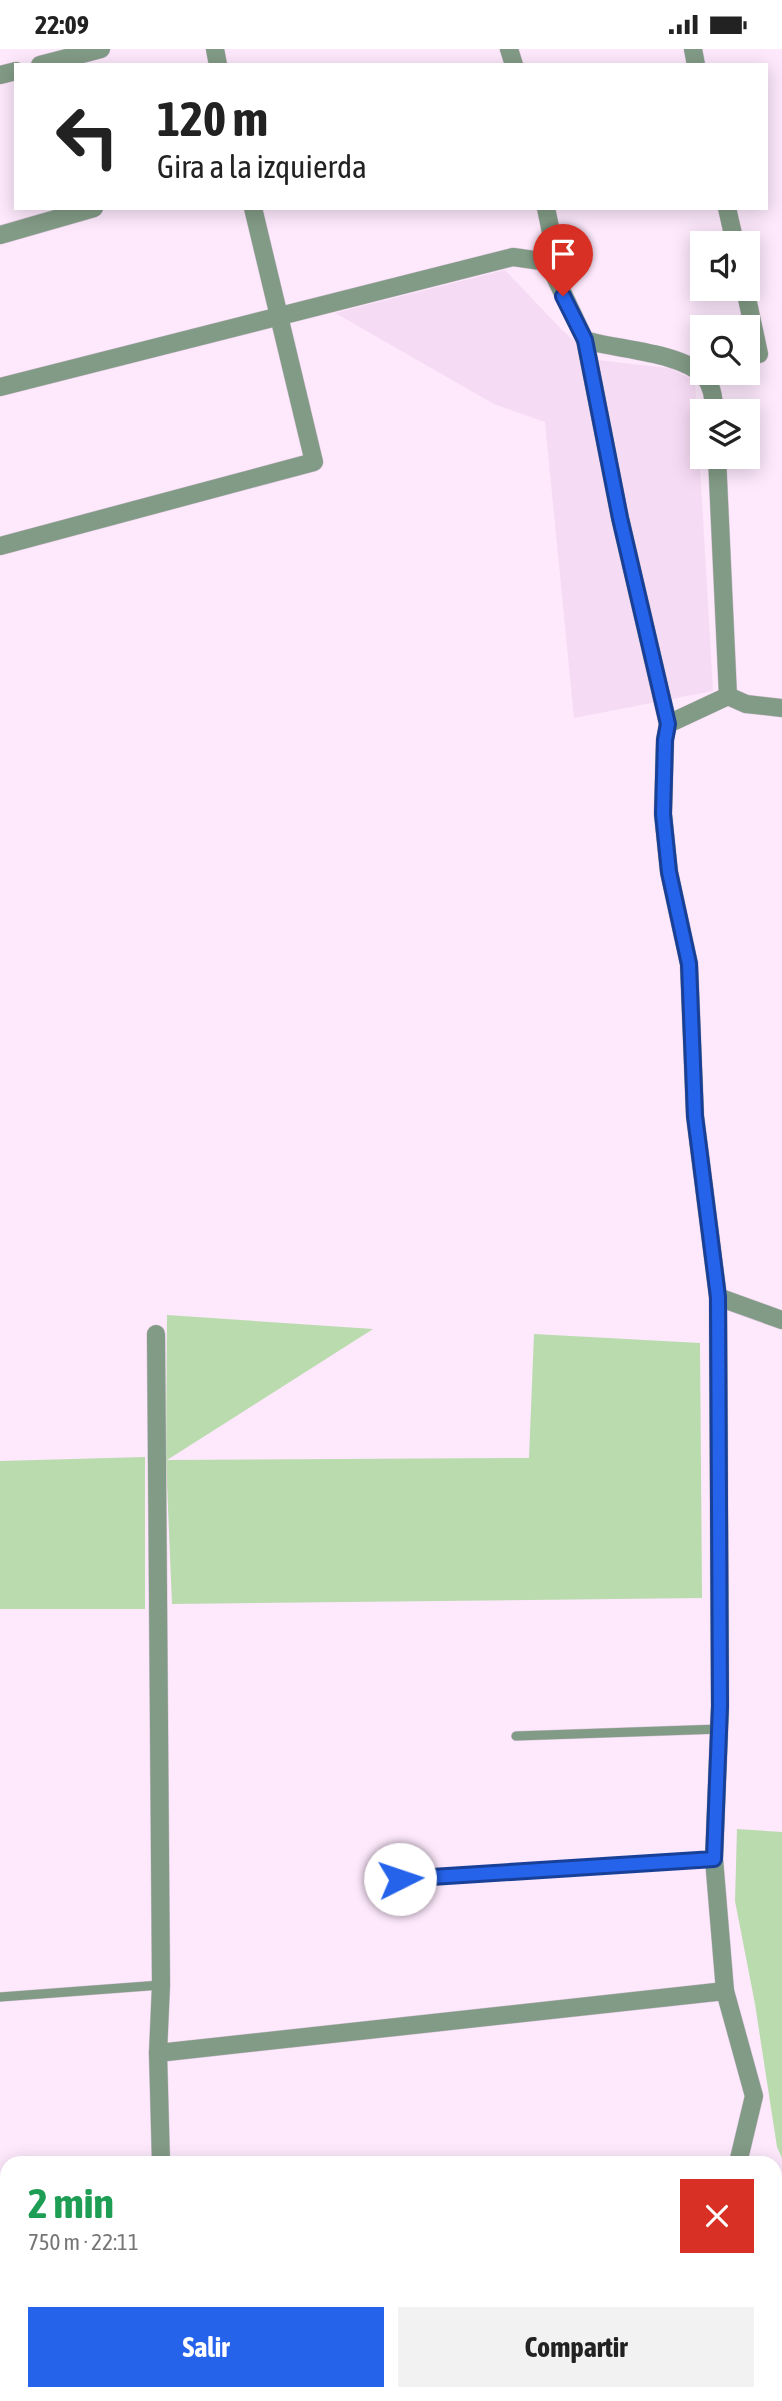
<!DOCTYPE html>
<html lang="es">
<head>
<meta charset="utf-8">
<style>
	:root { --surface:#fff; --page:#f2f2f2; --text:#222; --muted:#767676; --accent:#2563eb }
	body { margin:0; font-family:"Asap Condensed",sans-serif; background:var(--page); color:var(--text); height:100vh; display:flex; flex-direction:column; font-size:26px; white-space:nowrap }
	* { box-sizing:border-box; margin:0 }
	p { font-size:23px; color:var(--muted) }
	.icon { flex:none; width:38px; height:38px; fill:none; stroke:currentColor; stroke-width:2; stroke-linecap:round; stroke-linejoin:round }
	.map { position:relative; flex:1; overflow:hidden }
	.side { position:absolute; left:0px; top:2107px; width:782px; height:245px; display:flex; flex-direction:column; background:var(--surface); border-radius:21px 21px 0 0; box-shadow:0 4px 18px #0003 }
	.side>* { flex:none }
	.banner { position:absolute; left:14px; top:14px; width:754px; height:147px; border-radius:0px; box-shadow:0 4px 18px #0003; background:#fff; color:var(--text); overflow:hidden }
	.controls { position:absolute; left:690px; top:182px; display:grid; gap:14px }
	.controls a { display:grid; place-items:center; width:70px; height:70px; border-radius:0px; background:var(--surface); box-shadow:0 4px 18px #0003; font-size:35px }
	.pin { position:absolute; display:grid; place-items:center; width:60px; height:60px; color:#fff; margin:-72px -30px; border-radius:50% 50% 50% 0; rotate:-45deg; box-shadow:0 0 7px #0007 }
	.pin .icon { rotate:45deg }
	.me { position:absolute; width:77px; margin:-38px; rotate:86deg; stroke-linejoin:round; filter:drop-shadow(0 0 5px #0008) }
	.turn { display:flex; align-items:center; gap:24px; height:147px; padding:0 28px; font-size:32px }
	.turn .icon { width:91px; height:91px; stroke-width:2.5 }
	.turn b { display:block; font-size:49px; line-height:60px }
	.round { display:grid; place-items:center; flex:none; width:74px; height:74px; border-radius:0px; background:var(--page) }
	.headline { display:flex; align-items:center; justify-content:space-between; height:119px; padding:0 28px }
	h1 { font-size:42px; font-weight:700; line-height:52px; color:#1e9e55 }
	.primary-button { display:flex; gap:14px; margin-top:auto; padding:14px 28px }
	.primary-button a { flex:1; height:80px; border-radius:0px; background:var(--accent); color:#fff; font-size:28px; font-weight:700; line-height:80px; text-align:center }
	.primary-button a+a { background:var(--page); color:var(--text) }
	.status { display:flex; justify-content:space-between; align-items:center; height:49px; padding:0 35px; background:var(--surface); direction:ltr }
	.status svg { height:19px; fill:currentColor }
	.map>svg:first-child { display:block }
	.built { fill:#f6dbf4 }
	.green { fill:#badbae }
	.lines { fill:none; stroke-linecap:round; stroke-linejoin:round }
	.lane-casing { stroke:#d8c5d7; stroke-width:10 }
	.street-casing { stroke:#d8c5d7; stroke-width:19 }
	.lane { stroke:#829b86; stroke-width:9 }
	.street { stroke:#829b86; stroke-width:18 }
	.route-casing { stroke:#184099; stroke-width:18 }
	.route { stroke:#2563eb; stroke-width:12 }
</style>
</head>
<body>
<div class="status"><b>22:09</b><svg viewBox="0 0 49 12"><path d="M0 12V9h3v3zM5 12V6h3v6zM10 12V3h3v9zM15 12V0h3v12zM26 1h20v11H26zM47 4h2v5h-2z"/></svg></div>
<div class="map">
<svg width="782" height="2352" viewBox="0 0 782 2352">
	<rect width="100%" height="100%" fill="#fde8fc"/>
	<path class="built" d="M505 221 562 281 597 311 669 319 695 332 713 642 574 669 545 373 494 355 335 264Z"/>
	<g class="green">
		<path d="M167 1266 373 1280 167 1411 529 1409 534 1285 700 1294 702 1549 172 1555 166 1411Z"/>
		<path d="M145 1408V1560H0V1412Z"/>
		<path d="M737 1780 782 1783V2109L777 2098 755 1955 735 1852Z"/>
	</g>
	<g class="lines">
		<g class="lane-casing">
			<g id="lane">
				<path d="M516 1687 720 1680"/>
				<path d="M400 1830 714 1810"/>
				<path d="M0 1948 161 1936"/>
			</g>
		</g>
		<g class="street-casing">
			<g id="street">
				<path d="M215 0 218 16"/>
				<path d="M509 0 514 16"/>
				<path d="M693 0 696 16"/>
				<path d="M40 16 101 0"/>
				<path d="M0 26 16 22"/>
				<path d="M546 159 553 193 548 213 585 291C618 301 680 303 704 327 712 336 714 351 714 362"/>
				<path d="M727 159 735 194"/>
				<path d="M0 186 94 159"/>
				<path d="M745 240 759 305 747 306"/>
				<path d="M585 291 620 469 668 675"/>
				<path d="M0 338 513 208 548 213"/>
				<path d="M717 408 728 647"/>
				<path d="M0 497 314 413 253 159"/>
				<path d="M728 647 668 675 665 691 663 765 669 823 689 915 695 1067 718 1248 720 1657 714 1810 725 1942 754 2047 738 2114"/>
				<path d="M728 647 746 655 782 659"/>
				<path d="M718 1248 782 1271"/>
				<path d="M156 1285 161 1936 158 2004 161 2114"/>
				<path d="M158 2004 725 1942"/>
				<path d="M168 2345V2352"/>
				<path d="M710 2352V2345"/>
			</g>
		</g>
		<use href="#lane" class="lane"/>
		<use href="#street" class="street"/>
	</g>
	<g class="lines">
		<g class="route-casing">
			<path id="route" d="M400 1830 714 1810 720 1657 718 1248 695 1067 689 915 669 823 663 765 665 691 668 675 620 469 585 291 563 247"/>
		</g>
		<use href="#route" class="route"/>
	</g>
</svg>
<div class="controls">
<a><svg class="icon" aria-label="sound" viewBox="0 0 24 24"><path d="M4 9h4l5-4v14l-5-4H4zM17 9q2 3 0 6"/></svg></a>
<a><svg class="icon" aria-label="search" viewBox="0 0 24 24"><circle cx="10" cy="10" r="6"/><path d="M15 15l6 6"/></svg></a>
<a><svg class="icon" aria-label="layers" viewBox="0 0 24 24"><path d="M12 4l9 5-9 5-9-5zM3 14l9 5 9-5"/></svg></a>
</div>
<div class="pin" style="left:563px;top:247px;background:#d93025"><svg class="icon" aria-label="arrive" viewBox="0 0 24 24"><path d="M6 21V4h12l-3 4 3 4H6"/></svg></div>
<svg class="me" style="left:400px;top:1830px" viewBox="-20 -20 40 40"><circle r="19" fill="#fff"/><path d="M0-13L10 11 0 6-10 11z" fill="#2563eb"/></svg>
<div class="banner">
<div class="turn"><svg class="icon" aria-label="left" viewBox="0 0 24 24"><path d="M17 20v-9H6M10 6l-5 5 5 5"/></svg><div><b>120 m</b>Gira a la izquierda</div></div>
</div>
<section class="side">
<div class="headline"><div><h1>2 min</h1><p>750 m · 22:11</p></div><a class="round" style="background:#d93025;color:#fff"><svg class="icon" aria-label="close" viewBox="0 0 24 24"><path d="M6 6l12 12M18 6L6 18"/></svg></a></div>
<div class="primary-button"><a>Salir</a><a>Compartir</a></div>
</section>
</div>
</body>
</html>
